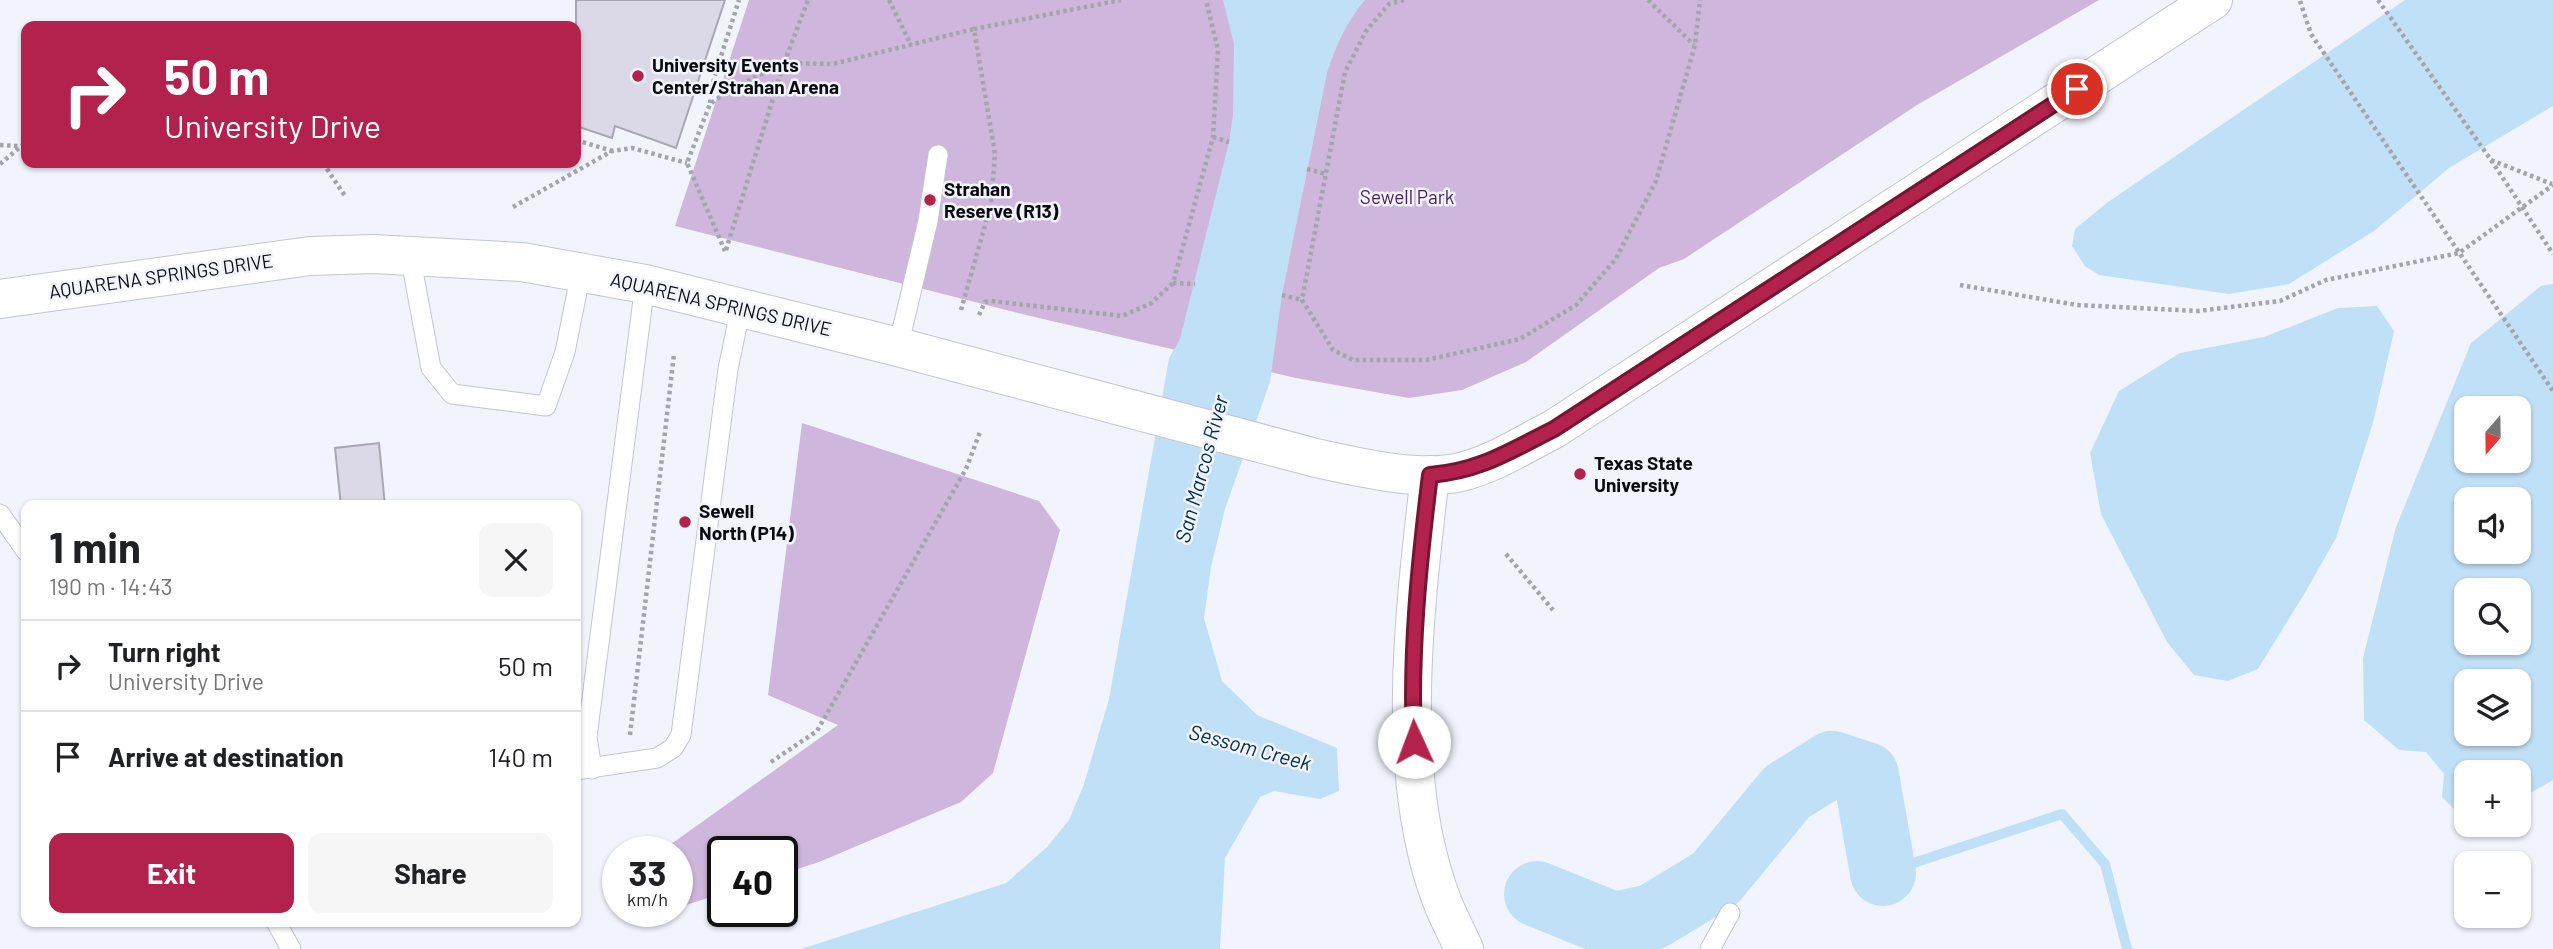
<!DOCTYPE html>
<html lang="en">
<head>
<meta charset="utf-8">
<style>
	:root { --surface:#fff; --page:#f6f6f6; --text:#202124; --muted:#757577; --line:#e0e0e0; --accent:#b3224c }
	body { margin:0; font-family:Barlow,sans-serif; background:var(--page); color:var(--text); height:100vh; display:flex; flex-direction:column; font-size:26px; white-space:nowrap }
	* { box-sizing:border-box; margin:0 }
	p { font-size:23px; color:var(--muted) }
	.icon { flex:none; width:38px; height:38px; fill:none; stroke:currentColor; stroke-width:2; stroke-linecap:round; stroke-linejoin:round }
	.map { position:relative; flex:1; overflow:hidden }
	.drawer { position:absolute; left:21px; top:500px; width:560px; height:427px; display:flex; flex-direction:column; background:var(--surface); border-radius:14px; box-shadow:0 2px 5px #0004 }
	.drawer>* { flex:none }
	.banner { position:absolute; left:21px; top:21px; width:560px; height:147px; border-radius:14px; box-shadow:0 2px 5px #0004; background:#b3224c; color:#fff; overflow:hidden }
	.needle { width:46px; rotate:200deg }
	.buttons { position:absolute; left:2454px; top:396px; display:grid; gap:14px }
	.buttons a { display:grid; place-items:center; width:77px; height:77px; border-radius:14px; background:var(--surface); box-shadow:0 2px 5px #0004; font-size:35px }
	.speed { position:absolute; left:602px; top:836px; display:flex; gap:14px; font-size:35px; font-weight:700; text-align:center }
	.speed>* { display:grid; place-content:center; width:91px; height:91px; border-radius:50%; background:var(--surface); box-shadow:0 2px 5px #0004; line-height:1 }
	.speed small { font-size:18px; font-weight:400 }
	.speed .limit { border:4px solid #111; border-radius:10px; background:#fff; color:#111 }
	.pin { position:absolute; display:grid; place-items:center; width:60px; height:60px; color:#fff; margin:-30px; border:4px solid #fff; border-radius:50%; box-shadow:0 2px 7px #0007 }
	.me { position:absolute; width:77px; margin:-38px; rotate:358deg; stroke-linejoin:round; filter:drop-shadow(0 0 5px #0008) }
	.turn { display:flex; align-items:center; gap:24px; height:147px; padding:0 28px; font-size:32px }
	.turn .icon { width:91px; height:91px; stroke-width:2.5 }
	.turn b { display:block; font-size:49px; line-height:60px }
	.round { display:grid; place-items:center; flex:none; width:74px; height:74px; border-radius:14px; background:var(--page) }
	.headline { display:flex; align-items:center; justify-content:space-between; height:119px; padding:0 28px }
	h1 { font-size:42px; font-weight:700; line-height:52px }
	.primary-button { display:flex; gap:14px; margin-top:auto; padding:14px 28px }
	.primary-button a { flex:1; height:80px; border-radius:14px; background:var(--accent); color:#fff; font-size:28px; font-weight:700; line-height:80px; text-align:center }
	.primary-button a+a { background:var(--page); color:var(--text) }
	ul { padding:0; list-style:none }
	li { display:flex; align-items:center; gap:21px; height:91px; padding:0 28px; border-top:2px solid var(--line) }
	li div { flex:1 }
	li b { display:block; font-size:26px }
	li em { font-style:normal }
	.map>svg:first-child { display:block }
	.green { fill:#cfb6dc }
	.water { fill:#c0e0f7; fill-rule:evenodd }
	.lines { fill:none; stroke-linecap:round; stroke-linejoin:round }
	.stream { stroke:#c0e0f7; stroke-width:10 }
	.river { stroke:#c0e0f7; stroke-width:66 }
	.building { fill:#dbd8e8; stroke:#a9a6b4; stroke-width:2 }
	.service-casing { stroke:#c2c5d4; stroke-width:21 }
	.tertiary-casing { stroke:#c2c5d4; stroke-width:40 }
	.secondary-casing { stroke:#c2c5d4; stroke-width:40 }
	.path { stroke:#a3a5ad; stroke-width:4.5; stroke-dasharray:3.5 3.5; stroke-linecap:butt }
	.service { stroke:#fff; stroke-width:19 }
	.tertiary { stroke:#fff; stroke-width:38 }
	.secondary { stroke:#fff; stroke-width:38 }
	.path-bridge { stroke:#a3a5ad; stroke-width:4.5; stroke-dasharray:3.5 3.5; stroke-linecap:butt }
	.route-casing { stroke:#741631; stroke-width:18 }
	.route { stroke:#b3224c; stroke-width:12 }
	.poi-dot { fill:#b3224c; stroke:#f2f4fd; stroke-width:2.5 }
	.labels { text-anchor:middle; stroke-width:5; stroke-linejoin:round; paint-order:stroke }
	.poi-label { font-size:19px; font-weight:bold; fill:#0a0b10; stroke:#f2f4fd; text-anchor:start }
	.park-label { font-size:19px; fill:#451c58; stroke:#f2f4fd }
	.street-label { font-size:19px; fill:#0a0b10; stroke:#f2f4fd }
	.water-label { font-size:21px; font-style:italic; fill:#002e47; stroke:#f2f4fd }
</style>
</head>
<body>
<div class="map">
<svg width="2553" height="949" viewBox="0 0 2553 949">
	<rect width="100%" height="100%" fill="#f2f4fd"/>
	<g class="green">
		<path d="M749 0H2099L1917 105 1684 259 1659 268 1526 362 1462 390 1409 398 1296 378 1026 315 675 226Z"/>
		<path d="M802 423 1039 501 1060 530 993 773 961 802 819 862 782 874V852H723V893L677 908V852H660L838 725 768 695Z"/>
	</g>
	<g class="water">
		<path d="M1223 0H1365C1346 22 1336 46 1327 73L1282 295 1270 382 1225 509 1211 567 1204 618 1222 681 1257 715 1337 748 1339 791 1320 799 1274 791 1260 797 1225 858 1220 949H801L1006 883 1047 847 1069 820 1084 784 1109 699 1169 358 1180 339 1229 142 1233 115 1234 44Z"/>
		<path d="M2405 0H2553V106L2449 168 2374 231 2289 284 2229 294 2099 275 2085 266 2072 246 2075 229 2108 202Z"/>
		<path d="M2553 284V780L2518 800V772H2466V821L2442 797 2444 774 2426 752 2399 750 2364 720 2363 658 2396 527 2471 343 2541 286ZM2466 408H2518V460H2466ZM2466 499H2518V551H2466ZM2466 590H2518V642H2466ZM2466 681H2518V733H2466Z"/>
		<path d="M2377 306 2394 331 2373 423 2336 538 2306 591 2258 669 2228 681 2194 675 2167 642 2101 514 2090 453 2119 391 2180 353 2264 337 2338 308Z"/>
	</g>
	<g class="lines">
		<path class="stream" d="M1883 873 2062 814 2105 864 2127 949"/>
		<path class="river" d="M1537 894 1614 925 1652 917 1715 879 1787 792 1832 764 1866 775 1883 873"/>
	</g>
	<g class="building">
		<path d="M576 0H725L676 148 615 126 612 138 576 126Z"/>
		<path d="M379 443 385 506H341L335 448Z"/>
	</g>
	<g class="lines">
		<g class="service-casing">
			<g id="service">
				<path d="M410 255 431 368 452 394 546 406 565 352 581 272"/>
				<path d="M898 347 928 221 938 155"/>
				<path d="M0 514 26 551"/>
				<path d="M592 769 587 737 645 284"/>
				<path d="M576 770 657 758 673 748 681 735 728 369 741 307"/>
				<path d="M276 922 291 949"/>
				<path d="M1710 949 1730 913"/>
			</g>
		</g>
		<g class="tertiary-casing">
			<path id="tertiary" d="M1430 475C1415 607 1393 774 1442 901 1448 917 1457 933 1464 949"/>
		</g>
		<g class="secondary-casing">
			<path id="secondary" d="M0 299 310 256 373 254 522 262 645 284 898 347 1316 458C1358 467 1418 482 1461 472 1494 464 1524 444 1554 429L2213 0"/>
		</g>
		<g class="path">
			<path d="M889 0 911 45"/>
			<path d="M1404 0 1389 4 1366 31 1345 72 1302 300 1333 350 1353 360H1426L1520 339 1576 305 1615 260 1656 181 1695 45 1700 0"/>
			<path d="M1648 0 1694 45"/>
			<path d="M710 103 714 78 739 0"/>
			<path d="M1213 137 1229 142"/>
			<path d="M576 140 612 151"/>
			<path d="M0 145 18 146"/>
			<path d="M2491 160 2552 184"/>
			<path d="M323 163 345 196"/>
			<path d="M0 164 26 142"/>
			<path d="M1307 169 1326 174"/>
			<path d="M513 207 612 151 632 148 687 163"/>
			<path d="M726 250 784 63 808 0"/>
			<path d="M725 251 687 163 710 104 731 89 784 63 833 64 974 29"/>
			<path d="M1173 283 1195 284"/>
			<path d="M1960 285 2077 305 2198 311 2280 301 2326 280 2459 253 2553 185"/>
			<path d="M1282 295 1302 300"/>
			<path d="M961 310 991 204 995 154 974 29 1121 0"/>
			<path d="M979 315 985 302 991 301 1122 316 1150 304 1173 283 1213 137 1218 50 1206 0"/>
			<path d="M1506 554 1553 610"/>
			<path d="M630 735 674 354"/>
			<path d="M771 762 817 731 966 469 980 432"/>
		</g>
		<use href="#service" class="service"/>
		<use href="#tertiary" class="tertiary"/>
		<use href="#secondary" class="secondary"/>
		<g class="path-bridge">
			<path d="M2378 0 2491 160 2553 254"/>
			<path d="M2300 1 2311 34 2553 391"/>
		</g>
	</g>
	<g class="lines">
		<g class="route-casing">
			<path id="route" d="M1414 742C1410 652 1419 564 1430 475 1480 471 1510 451 1554 429L2077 89"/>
		</g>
		<use href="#route" class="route"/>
	</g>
	<g class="poi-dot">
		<circle cx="638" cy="76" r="7"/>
		<circle cx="930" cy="200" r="7"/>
		<circle cx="1580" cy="474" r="7"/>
		<circle cx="685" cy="522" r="7"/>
	</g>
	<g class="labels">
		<g class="poi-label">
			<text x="652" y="72">University Events<tspan x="652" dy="22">Center/Strahan Arena</tspan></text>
			<text x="944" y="196">Strahan<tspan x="944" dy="22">Reserve (R13)</tspan></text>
			<text x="1594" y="470">Texas State<tspan x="1594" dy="22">University</tspan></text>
			<text x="699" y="518">Sewell<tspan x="699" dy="22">North (P14)</tspan></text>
		</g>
		<g class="park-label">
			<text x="1407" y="204">Sewell Park</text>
		</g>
		<g class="street-label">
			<text transform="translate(161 276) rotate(-8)" y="7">AQUARENA SPRINGS DRIVE</text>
			<text transform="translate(721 304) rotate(13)" y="7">AQUARENA SPRINGS DRIVE</text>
		</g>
		<g class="water-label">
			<text transform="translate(1202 469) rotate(-75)" y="7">San Marcos River</text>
			<text transform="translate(1250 748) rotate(15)" y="7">Sessom Creek</text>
		</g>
	</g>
</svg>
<div class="buttons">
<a><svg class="needle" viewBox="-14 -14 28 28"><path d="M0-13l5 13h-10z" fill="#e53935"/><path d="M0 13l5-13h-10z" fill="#757577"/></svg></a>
<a><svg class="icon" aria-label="sound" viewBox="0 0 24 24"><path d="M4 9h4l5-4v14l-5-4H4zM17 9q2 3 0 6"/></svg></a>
<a><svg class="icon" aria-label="search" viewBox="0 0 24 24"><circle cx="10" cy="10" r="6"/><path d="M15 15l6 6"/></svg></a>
<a><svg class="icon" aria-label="layers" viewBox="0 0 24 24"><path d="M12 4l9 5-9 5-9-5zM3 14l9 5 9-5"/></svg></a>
<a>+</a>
<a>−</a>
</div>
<div class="speed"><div>33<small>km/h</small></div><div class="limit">40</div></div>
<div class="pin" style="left:2077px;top:89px;background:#d93025"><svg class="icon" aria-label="arrive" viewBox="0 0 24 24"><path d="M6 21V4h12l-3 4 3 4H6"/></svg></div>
<svg class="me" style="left:1414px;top:742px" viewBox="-20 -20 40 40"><circle r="19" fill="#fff"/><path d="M0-13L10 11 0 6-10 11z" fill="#b3224c"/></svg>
<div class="banner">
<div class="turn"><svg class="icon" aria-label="right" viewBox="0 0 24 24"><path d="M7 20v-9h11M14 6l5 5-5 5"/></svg><div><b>50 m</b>University Drive</div></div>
</div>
<section class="drawer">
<div class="headline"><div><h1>1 min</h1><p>190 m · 14:43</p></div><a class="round"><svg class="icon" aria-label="close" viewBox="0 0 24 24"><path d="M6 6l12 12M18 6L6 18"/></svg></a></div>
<ul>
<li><svg class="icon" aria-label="right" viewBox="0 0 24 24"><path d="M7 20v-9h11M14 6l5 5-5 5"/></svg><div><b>Turn right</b><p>University Drive</p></div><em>50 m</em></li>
<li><svg class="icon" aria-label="arrive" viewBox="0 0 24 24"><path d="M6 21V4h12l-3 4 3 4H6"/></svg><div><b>Arrive at destination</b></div><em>140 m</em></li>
</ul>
<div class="primary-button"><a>Exit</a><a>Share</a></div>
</section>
</div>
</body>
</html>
